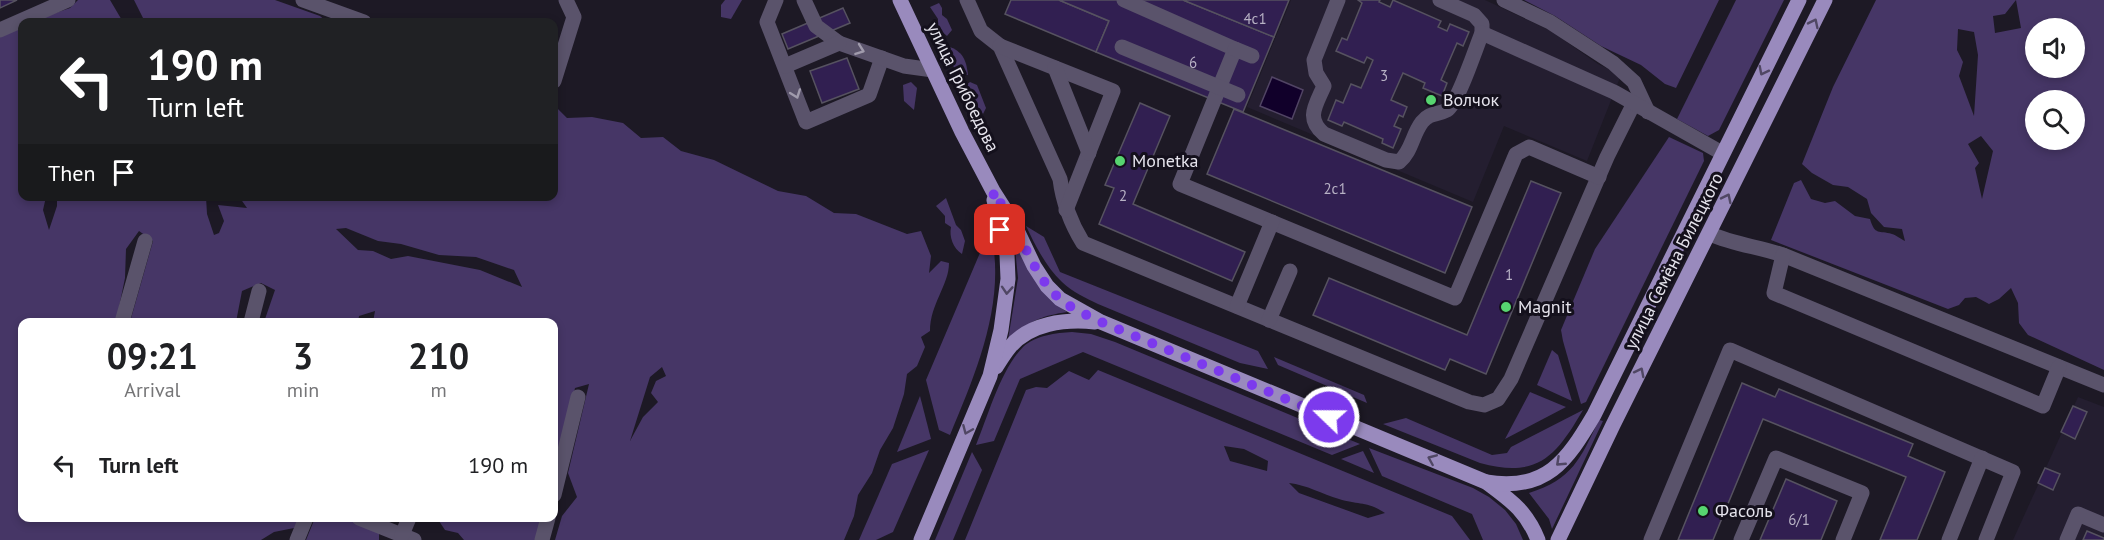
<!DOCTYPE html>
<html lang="en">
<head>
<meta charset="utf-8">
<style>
	:root { --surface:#fff; --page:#f6f6f6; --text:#202124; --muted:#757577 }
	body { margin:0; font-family:"PT Sans",sans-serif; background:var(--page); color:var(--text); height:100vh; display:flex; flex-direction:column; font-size:22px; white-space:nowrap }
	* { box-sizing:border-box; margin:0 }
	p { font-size:20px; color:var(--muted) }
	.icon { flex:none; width:33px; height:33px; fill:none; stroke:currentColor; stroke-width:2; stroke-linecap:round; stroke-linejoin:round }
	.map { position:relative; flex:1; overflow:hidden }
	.side { position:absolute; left:18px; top:318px; width:540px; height:204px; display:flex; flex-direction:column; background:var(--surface); border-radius:12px; box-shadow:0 3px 9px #0003 }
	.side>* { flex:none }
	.hud { position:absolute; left:18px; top:18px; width:540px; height:183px; border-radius:12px; box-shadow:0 3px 9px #0003; background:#202124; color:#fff; overflow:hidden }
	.buttons { position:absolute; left:2025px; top:18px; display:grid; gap:12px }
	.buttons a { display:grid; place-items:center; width:60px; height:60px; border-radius:50%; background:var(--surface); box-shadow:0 3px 9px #0003; font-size:30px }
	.pin { position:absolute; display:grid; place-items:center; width:51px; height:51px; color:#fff; margin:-26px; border-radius:12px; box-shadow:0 3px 9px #0006 }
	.me { position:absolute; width:66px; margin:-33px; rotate:292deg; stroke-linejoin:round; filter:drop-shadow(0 0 4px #0008) }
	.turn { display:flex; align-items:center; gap:21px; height:126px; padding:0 30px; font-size:27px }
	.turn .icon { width:78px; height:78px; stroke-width:2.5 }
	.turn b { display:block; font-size:42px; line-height:51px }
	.then { display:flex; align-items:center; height:57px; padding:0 30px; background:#0003; gap:12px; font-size:22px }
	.eta { display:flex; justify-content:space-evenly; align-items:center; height:102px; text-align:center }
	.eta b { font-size:36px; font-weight:600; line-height:42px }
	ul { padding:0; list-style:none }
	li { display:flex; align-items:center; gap:18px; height:90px; padding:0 30px }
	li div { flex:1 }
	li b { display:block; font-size:22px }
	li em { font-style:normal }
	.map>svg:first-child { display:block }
	.built { fill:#241e30 }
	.green { fill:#463666; fill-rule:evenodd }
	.water { fill:#11002a; stroke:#514464; stroke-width:1.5 }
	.building { fill:#311f51; stroke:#565260; stroke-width:1.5 }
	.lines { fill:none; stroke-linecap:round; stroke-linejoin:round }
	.minor { stroke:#5a536b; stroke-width:15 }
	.major { stroke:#998abd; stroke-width:15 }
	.oneway { stroke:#504764 }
	.oneway2 { stroke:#a09bac }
	.route { stroke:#7c3aed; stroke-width:10; stroke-dasharray:0 18 }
	.poi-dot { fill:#57d570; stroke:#14101c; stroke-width:2 }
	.labels { text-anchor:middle; stroke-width:6; stroke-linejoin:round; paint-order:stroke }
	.number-label { font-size:15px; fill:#b8b2c5 }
	.street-label { font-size:18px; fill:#e5e3ec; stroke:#14101c }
	.poi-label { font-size:18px; fill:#e5e3ec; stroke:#14101c; text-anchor:start }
</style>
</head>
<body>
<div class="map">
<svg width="2104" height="540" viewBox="0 0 2104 540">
	<rect width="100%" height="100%" fill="#1d1925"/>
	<g class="built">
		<path d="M1291 0H1485L1551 31 1598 64 1621 75 1587 161 1504 126 1473 202 1247 107Z"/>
		<path d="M2078 397 2104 407V540H2013Z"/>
	</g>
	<g class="green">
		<path d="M78 0H110L123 22H29L70 8Z"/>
		<path d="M134 0H275L320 16 327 22H145Z"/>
		<path d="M725 0H742L731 19 721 17V5Z"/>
		<path d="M1524 0H1719L1676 88 1665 84 1641 65 1601 46 1555 16Z"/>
		<path d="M1736 0H1784L1719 130 1708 136 1677 119Z"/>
		<path d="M1876 0H2104V370L2028 335 2019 323 2018 303 2011 288 1999 299 1989 304 1976 297 1965 298 1959 305 1948 309 1771 240 1794 183 1801 180 1811 199 1825 203 1835 201 1855 216 1870 219C1875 236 1879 230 1892 234 1896 235 1901 239 1905 241L1902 229 1884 227 1871 213 1867 199 1848 187 1833 185 1812 173 1802 164 1833 87ZM2016 0 2021 28 1995 33 1993 16 2005 14ZM2036 28H2074V68H2036ZM1958 29 1974 32 1978 55 1974 116 1959 76 1963 62 1957 50ZM2036 100H2074V140H2036ZM1981 136 1993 151 1982 199 1975 168 1979 163 1968 144Z"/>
		<path d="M939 3 942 8V15L947 19 952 30 947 36 938 28V19L930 7Z"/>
		<path d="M22 25V196L46 197 43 210 49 230 57 206V197H206L207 214 214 235 219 233 224 221 218 205 247 208 240 198 227 199 223 197 554 196V107L557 108 567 118 592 117 623 123 641 138 663 137 681 151 714 160 778 191 806 196 834 213 856 214 907 234 921 231 931 256 929 273 941 261 949 263C949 285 930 304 930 331L921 337 925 347 917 366 907 374 904 394 893 428 880 450 872 473 858 495 854 516 844 540H555L562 516 577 497 568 473 589 384 575 388 560 457 554 470V322H480L476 320 464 322H373L375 311 359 316 358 322H264L275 290 261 283 242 291 236 322H130L153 241 139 231 126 249 125 278 116 322H22V518H300L294 528 274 532 261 540H0V34ZM346 228 378 241 401 244 439 255 476 257 514 270 522 287 480 270 408 256 391 259 373 251 358 250 336 229ZM662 367 666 376 656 381 651 393 658 402 643 417 630 441 650 377Z"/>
		<path d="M948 46C963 52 966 59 968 75L957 73 949 58Z"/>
		<path d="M911 82 917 88 914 110 904 101 903 85Z"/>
		<path d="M970 82 977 85 986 108 983 114 971 99 965 86Z"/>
		<path d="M1669 137 1703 153 1704 161 1586 402 1581 404 1563 341 1561 330 1595 249Z"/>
		<path d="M946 198 956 225 961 230 965 241 962 254C953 248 949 237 951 227L945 223V216L936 206Z"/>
		<path d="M1026 226 1044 237 1060 272 1258 351 1268 369 1240 363 1098 304C1086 298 1072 292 1062 282 1046 267 1035 245 1026 226Z"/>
		<path d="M992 238C1005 305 976 373 950 435L939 430 926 380 985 241Z"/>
		<path d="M1014 238C1030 268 1038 292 1067 312 1040 316 1028 322 1008 340L1018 278Z"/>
		<path d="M1072 332 1091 334 1115 342 1360 444 1332 455 1083 352 1020 379 994 441 976 445C988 416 1001 369 1023 347 1036 335 1056 333 1072 332Z"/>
		<path d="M1552 350 1558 355 1572 401 1537 385Z"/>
		<path d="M1274 357 1364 395 1367 403 1278 365Z"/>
		<path d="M1098 370 1452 516 1470 540H965L1026 390 1036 387 1047 388 1069 371 1089 380ZM1224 446 1244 449 1268 461 1267 471 1230 461ZM1289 483C1307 485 1322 494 1339 499 1358 505 1367 501 1385 513L1368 518 1299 493Z"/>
		<path d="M1530 392 1566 407 1505 439Z"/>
		<path d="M920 396 931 439 897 452Z"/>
		<path d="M1583 410C1556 456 1538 479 1480 463L1383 424 1406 418 1492 455 1507 453 1511 447Z"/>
		<path d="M1599 420 1603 421 1552 529 1549 519 1529 493C1573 479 1580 459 1599 420Z"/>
		<path d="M1369 448 1473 488 1489 497 1505 510 1516 524 1523 540H1483L1472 514 1382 476Z"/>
		<path d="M929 450 893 532 876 540H859L892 464Z"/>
		<path d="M1363 451 1374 473 1341 459Z"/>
		<path d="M972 452 982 470 953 540H935Z"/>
		<path d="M315 518H346L379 531V540H306Z"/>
		<path d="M437 518H543L537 540H464L458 533 445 530Z"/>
	</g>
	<path class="water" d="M1272 77 1303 90 1292 119 1260 106Z"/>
	<g class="building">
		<path d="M0 0H17L0 8Z"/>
		<path d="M1011 0H1059L1109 21 1096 52 1005 14Z"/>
		<path d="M1059 0H1183L1274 37 1243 112 1096 52 1109 21Z"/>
		<path d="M1183 0H1289L1274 37Z"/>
		<path d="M1358 0H1380L1379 2 1390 7 1393 0 1441 21 1438 27 1447 31 1450 24 1469 32 1463 46 1457 43 1441 80 1447 83 1442 96 1423 88 1425 83 1403 73 1391 100 1407 107 1403 117 1399 115 1394 126 1401 129 1393 148 1382 143 1383 139 1344 122 1342 126 1328 120 1336 100 1343 103 1351 84 1361 88 1373 60 1367 57 1364 63 1336 51 1342 38 1347 40 1362 3Z"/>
		<path d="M843 8 850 23 788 49 782 34Z"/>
		<path d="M847 58 859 89 822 103 810 71Z"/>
		<path d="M1140 103 1170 116 1133 204 1245 252 1232 281 1099 224 1114 188 1105 185Z"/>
		<path d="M1234 109 1472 207 1445 273 1207 174Z"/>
		<path d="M1531 181 1561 193 1486 374 1450 359 1445 370 1313 315 1329 278 1467 335Z"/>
		<path d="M1742 383 1775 397 1779 389 1913 444 1908 456 1945 472 1917 540H1880L1906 477 1763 419 1713 540H1678Z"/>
		<path d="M2073 406 2087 412 2075 439 2061 432Z"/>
		<path d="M2045 468 2060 474 2053 490 2038 483Z"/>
		<path d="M1786 479 1837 501 1821 540H1760Z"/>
		<path d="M2087 531 2104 538V540H2083Z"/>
	</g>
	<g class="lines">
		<g class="minor">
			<path d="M303 0 364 22"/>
			<path d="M776 0 767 22 806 122 869 95 882 58"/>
			<path d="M804 0 816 26 839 43 904 66 933 70"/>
			<path d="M967 0 981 31 1000 46 1060 179C1063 203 1070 222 1083 243L1469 402 1484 405 1498 399 1511 379 1607 157 1634 103"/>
			<path d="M1124 0 1235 49 1180 184 1455 298 1516 154 1529 147 1599 177"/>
			<path d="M1338 0 1314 60 1316 73 1324 86C1316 105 1305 118 1324 134L1386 160 1399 162C1412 151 1412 135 1422 122 1430 112 1438 115 1447 110 1458 103 1476 47 1482 33V24L1474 15 1440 0"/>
			<path d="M1504 0 1550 22 1613 63 1634 82 1648 112"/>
			<path d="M0 30 68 0"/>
			<path d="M1482 33 1614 92 1722 153"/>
			<path d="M1000 46 1113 91 1066 210"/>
			<path d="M1122 47 1238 95"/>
			<path d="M1235 49 1252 56"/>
			<path d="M785 66 839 43"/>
			<path d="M1055 68 1089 153"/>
			<path d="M554 81 574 17 566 0"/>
			<path d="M1710 234C1733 244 1759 247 1783 255L2104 385"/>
			<path d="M1783 255 1774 293 2043 406 2059 367"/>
			<path d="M1237 306 1272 222"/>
			<path d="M1269 320 1290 271"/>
			<path d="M122 322 145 241"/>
			<path d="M251 322 259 291"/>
			<path d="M554 495 578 397"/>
			<path d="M359 518 414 540"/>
			<path d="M402 535 409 518"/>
			<path d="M297 540 306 518"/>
			<path d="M542 540 548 518"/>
			<path d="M1651 540 1730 350 2013 472 1986 540"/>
			<path d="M1741 540 1776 458 1862 493 1843 540"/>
			<path d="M1949 540 1982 458"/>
			<path d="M2067 540 2078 514 2104 525"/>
		</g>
		<g class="major">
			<path d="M900 0 962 132 993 191 1014 224 1034 266 1047 286 1060 299 1101 322 1486 482C1510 500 1526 510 1538 540"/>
			<path d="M996 367C1000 361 1004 354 1009 348 1029 323 1065 319 1095 322"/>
			<path d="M1486 482C1546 492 1567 461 1594 415L1799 0"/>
			<path d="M921 540 990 376 1001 330 1008 279 1007 255 994 200"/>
			<path d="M1558 540 1613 425 1825 0"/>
		</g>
	</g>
	<defs><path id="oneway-chevron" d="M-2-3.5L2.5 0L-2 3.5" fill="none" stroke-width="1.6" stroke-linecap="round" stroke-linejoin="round" transform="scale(1.5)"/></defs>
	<g class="oneway">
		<use href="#oneway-chevron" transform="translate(1814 23) rotate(-64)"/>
		<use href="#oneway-chevron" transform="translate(1763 71) rotate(117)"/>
		<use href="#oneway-chevron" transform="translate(1727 198) rotate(-64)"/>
		<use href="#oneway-chevron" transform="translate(1007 290) rotate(94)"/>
		<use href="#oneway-chevron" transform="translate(1640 372) rotate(-63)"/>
		<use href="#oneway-chevron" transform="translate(967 430) rotate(113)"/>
		<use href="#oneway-chevron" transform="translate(1432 459) rotate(-157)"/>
		<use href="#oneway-chevron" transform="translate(1560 462) rotate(137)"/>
	</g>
	<g class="oneway2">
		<use href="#oneway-chevron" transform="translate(860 50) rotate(20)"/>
		<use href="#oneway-chevron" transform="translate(796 94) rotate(70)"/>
	</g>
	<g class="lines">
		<path class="route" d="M1000 230 993 191C1000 203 1009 215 1015 227 1028 252 1038 280 1060 299 1072 309 1087 315 1101 322L1329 417"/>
	</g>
	<g class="poi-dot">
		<circle cx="1431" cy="100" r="6"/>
		<circle cx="1120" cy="161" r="6"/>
		<circle cx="1506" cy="307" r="6"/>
		<circle cx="1703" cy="511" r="6"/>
	</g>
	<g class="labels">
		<g class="number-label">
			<text x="1255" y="24">4с1</text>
			<text x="1193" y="68">6</text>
			<text x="1384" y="81">3</text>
			<text x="1335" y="194">2с1</text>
			<text x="1123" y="201">2</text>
			<text x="1509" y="280">1</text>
			<text x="1799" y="525">6/1</text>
		</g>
		<g class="street-label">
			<text transform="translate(963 87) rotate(64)" y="6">улица Грибоедова</text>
			<text transform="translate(1674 261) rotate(-63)" y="6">улица Семёна Билецкого</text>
		</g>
		<g class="poi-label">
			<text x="1443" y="106">Волчок</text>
			<text x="1132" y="167">Monetka</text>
			<text x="1518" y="313">Magnit</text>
			<text x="1715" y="517">Фасоль</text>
		</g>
	</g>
</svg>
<div class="buttons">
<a><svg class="icon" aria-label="sound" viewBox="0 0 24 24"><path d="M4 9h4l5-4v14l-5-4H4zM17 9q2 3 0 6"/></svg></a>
<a><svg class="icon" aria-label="search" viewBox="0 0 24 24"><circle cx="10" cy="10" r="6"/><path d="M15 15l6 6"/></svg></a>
</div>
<div class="pin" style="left:1000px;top:230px;background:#d93025"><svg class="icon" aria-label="arrive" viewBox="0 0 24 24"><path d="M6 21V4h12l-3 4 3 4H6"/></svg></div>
<svg class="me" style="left:1329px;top:417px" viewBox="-20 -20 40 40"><circle r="17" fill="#7c3aed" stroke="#fff" stroke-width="3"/><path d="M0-11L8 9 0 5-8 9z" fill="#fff"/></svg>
<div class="hud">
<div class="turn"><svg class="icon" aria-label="left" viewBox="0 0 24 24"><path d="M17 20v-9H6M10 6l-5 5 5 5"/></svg><div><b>190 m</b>Turn left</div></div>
<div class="then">Then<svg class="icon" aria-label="arrive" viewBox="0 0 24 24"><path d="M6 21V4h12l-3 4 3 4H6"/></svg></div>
</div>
<section class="side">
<div class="eta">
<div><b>09:21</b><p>Arrival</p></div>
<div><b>3</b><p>min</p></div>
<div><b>210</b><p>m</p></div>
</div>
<ul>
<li><svg class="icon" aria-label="left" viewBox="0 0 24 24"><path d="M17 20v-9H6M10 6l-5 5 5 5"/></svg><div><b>Turn left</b></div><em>190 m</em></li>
</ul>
</section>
</div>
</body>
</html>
